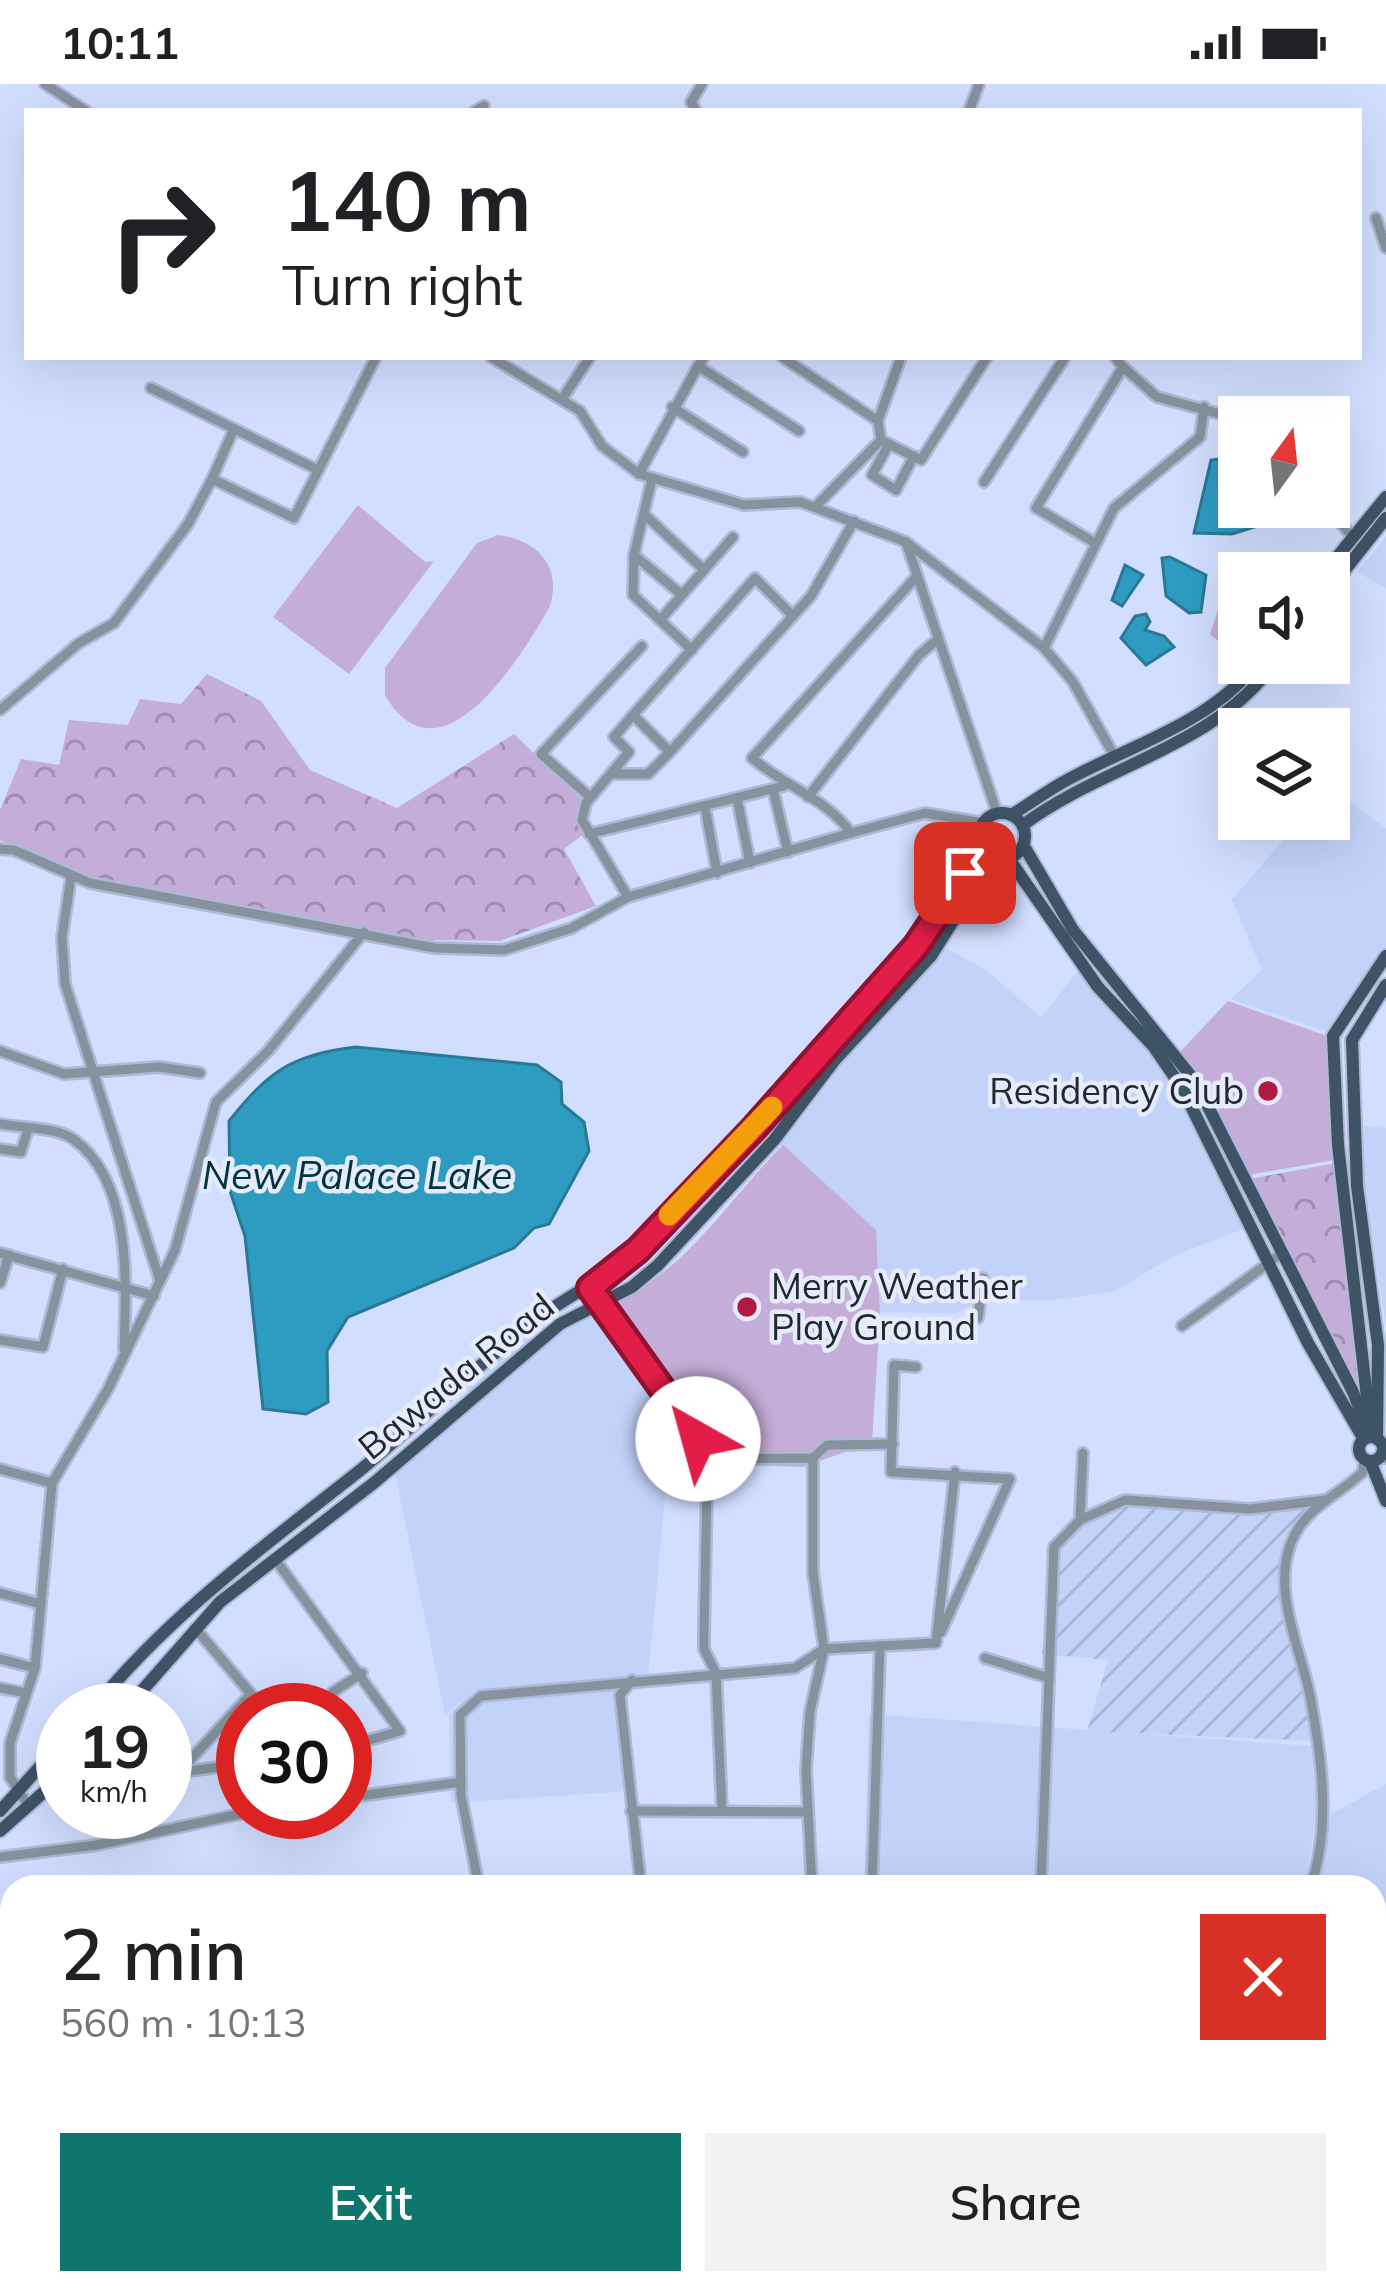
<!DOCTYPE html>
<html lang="en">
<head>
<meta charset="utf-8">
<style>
	:root { --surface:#fff; --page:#f2f2f2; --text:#202124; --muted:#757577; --accent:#0f766e }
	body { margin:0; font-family:Mulish,sans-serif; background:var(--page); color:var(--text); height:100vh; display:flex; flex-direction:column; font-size:45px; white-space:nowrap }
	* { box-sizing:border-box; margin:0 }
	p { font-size:39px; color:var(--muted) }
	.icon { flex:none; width:66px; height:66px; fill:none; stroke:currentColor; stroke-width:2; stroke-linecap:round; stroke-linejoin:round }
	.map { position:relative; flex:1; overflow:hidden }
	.side { position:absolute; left:0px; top:1791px; width:1386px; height:420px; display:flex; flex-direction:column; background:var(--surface); border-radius:36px 36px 0 0; box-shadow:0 12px 48px #0002 }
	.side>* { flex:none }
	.guide { position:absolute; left:24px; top:24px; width:1338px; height:252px; border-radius:0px; box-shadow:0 12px 48px #0002; background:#fff; color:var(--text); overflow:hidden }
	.needle { width:78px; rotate:15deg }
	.buttons { position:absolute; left:1218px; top:312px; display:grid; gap:24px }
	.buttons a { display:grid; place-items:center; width:132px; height:132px; border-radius:0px; background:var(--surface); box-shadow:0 12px 48px #0002; font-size:60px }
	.speed { position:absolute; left:36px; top:1599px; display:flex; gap:24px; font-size:60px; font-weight:700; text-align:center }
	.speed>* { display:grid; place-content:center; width:156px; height:156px; border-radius:50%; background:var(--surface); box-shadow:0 12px 48px #0002; line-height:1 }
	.speed small { font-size:30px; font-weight:400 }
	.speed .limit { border:18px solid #d22; background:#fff; color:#111 }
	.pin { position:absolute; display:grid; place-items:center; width:102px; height:102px; color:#fff; margin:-51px; border-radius:24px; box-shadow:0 6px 18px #0006 }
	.me { position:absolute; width:132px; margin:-66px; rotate:322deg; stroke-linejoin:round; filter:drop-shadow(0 0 9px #0008) }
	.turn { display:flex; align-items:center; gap:42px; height:252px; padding:0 60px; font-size:54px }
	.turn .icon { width:156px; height:156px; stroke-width:2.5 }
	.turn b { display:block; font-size:84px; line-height:102px }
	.round { display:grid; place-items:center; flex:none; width:126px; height:126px; border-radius:0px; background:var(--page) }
	.summary { display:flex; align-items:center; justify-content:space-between; height:204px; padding:0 60px }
	h1 { font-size:72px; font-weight:600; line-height:90px }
	.button { display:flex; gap:24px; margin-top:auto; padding:24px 60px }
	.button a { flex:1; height:138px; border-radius:0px; background:var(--accent); color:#fff; font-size:48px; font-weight:600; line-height:138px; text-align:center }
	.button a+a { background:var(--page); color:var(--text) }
	.status { display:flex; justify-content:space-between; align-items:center; height:84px; padding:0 60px; background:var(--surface); direction:ltr }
	.status svg { height:33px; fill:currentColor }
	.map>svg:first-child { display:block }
	.built { fill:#c2d2f9 }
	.industrial { fill:url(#industrial-furrows) }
	.forest { fill:url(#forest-firs) }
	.park { fill:url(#park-crowns) }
	.pitch { fill:#c5add9 }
	.water { fill:#2e9bc1; stroke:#2a7896; stroke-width:3 }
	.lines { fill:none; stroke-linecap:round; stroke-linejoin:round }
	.minor-casing { stroke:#aeb9d6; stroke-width:14 }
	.major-casing { stroke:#aeb9d6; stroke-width:16 }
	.minor { stroke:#86929d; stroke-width:9 }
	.major { stroke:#3e5366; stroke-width:12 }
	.route-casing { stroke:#92132f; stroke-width:30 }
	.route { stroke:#e11d48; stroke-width:21 }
	.slow { stroke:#f59e0b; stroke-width:21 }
	.poi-dot { fill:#ae1a42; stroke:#e6ebf9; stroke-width:4.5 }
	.labels { text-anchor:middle; stroke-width:9; stroke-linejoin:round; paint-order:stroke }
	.poi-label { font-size:36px; fill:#222733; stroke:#e6ebf9; text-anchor:end }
	.street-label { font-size:36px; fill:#222733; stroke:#e6ebf9 }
	.water-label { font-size:39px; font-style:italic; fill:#013342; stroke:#e6ebf9 }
</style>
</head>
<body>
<div class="status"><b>10:11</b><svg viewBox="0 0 49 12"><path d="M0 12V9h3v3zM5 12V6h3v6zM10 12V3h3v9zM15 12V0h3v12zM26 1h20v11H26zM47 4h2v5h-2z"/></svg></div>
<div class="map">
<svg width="1386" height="2211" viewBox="0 0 1386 2211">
	<defs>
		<pattern id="industrial-furrows" width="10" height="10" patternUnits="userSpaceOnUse" patternTransform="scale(3)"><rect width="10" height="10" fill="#c2d2f9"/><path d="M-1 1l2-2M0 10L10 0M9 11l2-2" fill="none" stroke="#a6b4d6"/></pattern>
		<pattern id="forest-firs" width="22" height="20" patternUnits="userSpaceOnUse" patternTransform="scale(3)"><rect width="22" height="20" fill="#c5add9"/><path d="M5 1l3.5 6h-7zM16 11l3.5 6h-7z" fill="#a08db1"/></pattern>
		<pattern id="park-crowns" width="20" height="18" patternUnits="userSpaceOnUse" patternTransform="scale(3)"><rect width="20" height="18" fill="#c5add9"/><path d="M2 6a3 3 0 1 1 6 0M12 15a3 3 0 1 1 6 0" fill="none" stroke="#a08db1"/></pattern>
	</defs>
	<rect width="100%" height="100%" fill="#d1deff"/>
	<g class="built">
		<path d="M1386 452V504L1357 488Z"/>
		<path d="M1329 702 1386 744V872L1334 950 1231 915 1262 886 1232 816 1301 735H1329Z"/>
		<path d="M940 860 988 888 1041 933 1082 882 1154 963 1251 1142 1174 1172 1115 1207 1055 1216H981L956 1229 872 1228 867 1141 774 1056Z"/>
		<path d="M1352 1041 1386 1044V1239Z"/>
		<path d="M599 1217 697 1355 668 1382 648 1594 621 1596 631 1707 451 1719 449 1630 468 1612 445 1631 394 1384 459 1325 475 1287 522 1248 544 1252Z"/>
		<path d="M869 1630 1311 1662 1317 1726 1305 1803H864Z"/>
		<path d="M1386 1700V1998L1374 2008V1803H1316L1331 1730Z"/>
	</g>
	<path class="industrial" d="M1122 1414 1240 1422 1321 1414 1282 1479 1281 1518 1314 1657 1087 1647 1108 1576 1042 1570 1050 1472 1053 1459 1076 1434Z"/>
	<path class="forest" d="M1231 487 1239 496V560L1228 548 1217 556 1210 550Z"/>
	<g class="park">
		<path d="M207 590 261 617 310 686 397 724 514 650 581 715 577 735 584 750 564 765 596 822 500 857 428 856 84 792 0 756V726L21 675 59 681 69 636 128 641 140 615 181 620Z"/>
		<path d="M1341 1078 1372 1353 1244 1096Z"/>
	</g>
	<g class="pitch">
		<path d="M358 421 425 478 434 477 349 590 273 533Z"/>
		<path d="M498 451C537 456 562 482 550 522 522 572 440 706 385 611V584L477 459Z"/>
		<path d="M1228 917 1333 954 1340 1075 1242 1092 1177 971Z"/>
		<path d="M783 1061 876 1146 880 1233 872 1358 803 1383 726 1380 657 1294 611 1218C683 1193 730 1113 783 1061Z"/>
	</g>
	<g class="water">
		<path d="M1237 373 1239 423H1259L1270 438 1232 450 1194 449 1211 376Z"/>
		<path d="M1170 473 1206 491 1201 528 1189 529 1166 512 1162 474Z"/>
		<path d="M1125 481 1143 491 1122 522 1112 516Z"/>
		<path d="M1146 530 1150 538 1145 546 1164 552 1174 563 1146 581 1121 554 1135 532Z"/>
		<path d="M356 963 537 981 561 998 562 1020 584 1038 589 1067 549 1140 534 1144 514 1164 348 1233 327 1267 328 1318 306 1330 263 1325 245 1152 230 1107 229 1037C269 987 293 970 356 963Z"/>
	</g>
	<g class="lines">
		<g class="minor-casing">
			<g id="minor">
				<path d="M45 0 86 27"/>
				<path d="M475 27 484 22"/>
				<path d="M696 27 691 18 702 0"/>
				<path d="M969 27 979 0"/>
				<path d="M1376 134 1386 164"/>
				<path d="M491 273 580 327 602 362 639 390 744 421 800 418 906 458 997 729"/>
				<path d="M704 273 698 282 799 347"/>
				<path d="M782 273 878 337 881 356 921 376 987 273"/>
				<path d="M1123 283 1157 313 1239 335"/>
				<path d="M151 304 318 386"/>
				<path d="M562 315 590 273"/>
				<path d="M672 323 743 368"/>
				<path d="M878 337 901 273"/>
				<path d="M889 360 872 391 896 406 914 372"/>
				<path d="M639 390 698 282"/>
				<path d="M212 395 234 345"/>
				<path d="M652 395 634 471 633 511 692 566"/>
				<path d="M984 398 1065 273"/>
				<path d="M815 423 881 356"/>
				<path d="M1327 423 1351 451"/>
				<path d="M644 430 704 486"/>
				<path d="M906 458 1044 564 1073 598 1115 673"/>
				<path d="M1095 459 1036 424 1123 283 1115 273"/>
				<path d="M634 471 682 511"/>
				<path d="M916 493 752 674C785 703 826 714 851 749L925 729 983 739"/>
				<path d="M661 535 733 453"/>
				<path d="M1044 564 1114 424 1200 353 1204 323"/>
				<path d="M0 626 79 559 114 539 188 440 212 395 294 434 376 273"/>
				<path d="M633 631 755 494 793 532"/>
				<path d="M612 690H648L670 668"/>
				<path d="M773 705 788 768"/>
				<path d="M590 713 541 670 642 562"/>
				<path d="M808 713 919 571 937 556"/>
				<path d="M737 714 750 779"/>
				<path d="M705 723 717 789"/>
				<path d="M851 749 628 813 582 736 586 719 629 668 614 653 633 631 670 668 811 512 854 437"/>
				<path d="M589 750 784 702"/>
				<path d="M0 765 14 766 90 799 435 864 504 866 572 844 628 813"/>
				<path d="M71 793 62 853 65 900 160 1197"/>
				<path d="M0 967 64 990 159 983 200 989"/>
				<path d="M0 1040C20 1044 56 1043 73 1055 133 1097 126 1202 124 1265"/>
				<path d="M0 1065 21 1068 28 1045"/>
				<path d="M0 1169 154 1212"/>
				<path d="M0 1199 9 1171"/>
				<path d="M591 1204 679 1333 718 1375 813 1374V1489L824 1565 810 1627 806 1686 812 1803"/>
				<path d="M978 1234 983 1194"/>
				<path d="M1182 1242 1281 1170"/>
				<path d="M0 1256 43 1263 63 1185"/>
				<path d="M916 1283 894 1281 891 1388 1010 1395 941 1548"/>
				<path d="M813 1374 827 1361 893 1360"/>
				<path d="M1380 1374H1386"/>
				<path d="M718 1375 707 1402 704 1549V1565L716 1589 722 1727"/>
				<path d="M0 1385 52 1399"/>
				<path d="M1080 1436 1083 1369"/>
				<path d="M275 1475 400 1647 345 1663"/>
				<path d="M0 1509 41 1520"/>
				<path d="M195 1544 251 1610"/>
				<path d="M985 1574 1049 1594 1054 1463 1080 1436 1125 1416 1250 1425 1325 1416"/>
				<path d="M0 1575 35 1584"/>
				<path d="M632 1596 620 1611 641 1803"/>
				<path d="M0 1604 26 1609"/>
				<path d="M333 1608 362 1589"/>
				<path d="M179 1688 251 1610 265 1626"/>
				<path d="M165 1690 243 1680"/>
				<path d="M345 1714 461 1698"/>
				<path d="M29 1723 10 1693V1659L35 1584 52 1399 108 1305 175 1166 216 1018 269 966 364 848"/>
				<path d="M631 1727 808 1728"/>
				<path d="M0 1773 97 1761 249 1728"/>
				<path d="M479 1803 461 1711 460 1631 481 1612 795 1584 824 1565 936 1559 955 1388"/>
				<path d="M872 1803 880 1562"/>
				<path d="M1041 1803 1049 1594"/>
				<path d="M1310 1803C1332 1745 1321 1670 1310 1611 1299 1558 1265 1493 1300 1442 1316 1419 1343 1407 1363 1388L1364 1375"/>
				<path d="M0 2065 12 2066"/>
				<path d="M0 2117 12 2119"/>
				<path d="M0 2140 12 2142"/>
				<path d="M0 2166 12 2167"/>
				<path d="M1374 2169 1386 2159"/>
				<path d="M618 2199 627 2211"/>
				<path d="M729 2199 734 2211"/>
				<path d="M852 2199V2211"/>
				<path d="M927 2199 936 2211"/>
				<path d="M1062 2199 1071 2211"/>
				<path d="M122 2211 123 2199"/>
				<path d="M355 2211 360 2199"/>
				<path d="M1021 2211 1034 2199"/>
				<path d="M1330 2211 1346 2199"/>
			</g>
		</g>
		<g class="major-casing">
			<g id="major">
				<path d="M1324 489 1386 413"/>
				<path d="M1329 506 1386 434"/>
				<circle cx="1002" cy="752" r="23"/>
				<path d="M1011 731C1030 720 1048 706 1067 696 1131 661 1211 639 1257 579"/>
				<path d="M1023 741C1103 681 1215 663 1274 579"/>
				<path d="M1024 762 1073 846 1195 997 1353 1308 1370 1353"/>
				<path d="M1009 775 1098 903 1154 963 1182 1004 1308 1259 1363 1354"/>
				<path d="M1370 1340 1338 1061 1333 952 1386 872"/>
				<circle cx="1371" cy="1365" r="12"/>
				<path d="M1377 1355 1378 1261 1357 1102 1352 956 1386 901"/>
				<path d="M1370 1377 1386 1417"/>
				<path d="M92 1626C168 1532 263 1463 358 1388 419 1338 476 1281 540 1233 572 1209 608 1194 638 1166L916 862 982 763"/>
				<path d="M125 1626 220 1518 375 1398 560 1240 632 1203 658 1181 774 1056 834 977 931 872 993 773"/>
				<path d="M0 1727 63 1657"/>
				<path d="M0 1747 63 1691"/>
				<path d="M1374 2003 1386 1994"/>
				<path d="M1374 2015 1386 2005"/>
				<path d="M1131 2211 1147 2199"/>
			</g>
		</g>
		<use href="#minor" class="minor"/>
		<use href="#major" class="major"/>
	</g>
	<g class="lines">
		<g class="route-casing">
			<path id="route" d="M698 1355 590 1204 638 1166 755 1043 916 862 965 789"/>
		</g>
		<use href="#route" class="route"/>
		<path class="slow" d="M669 1131 772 1023"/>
	</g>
	<g class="poi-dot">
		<circle cx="1268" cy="1007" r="12"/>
		<circle cx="747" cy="1223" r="12"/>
	</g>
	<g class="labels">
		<g class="poi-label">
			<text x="1244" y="1020">Residency Club</text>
			<text x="771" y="1215" text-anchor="start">Merry Weather<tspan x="771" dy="41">Play Ground</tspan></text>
		</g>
		<g class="street-label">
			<text transform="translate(456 1292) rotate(-39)" y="13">Bawada Road</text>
		</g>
		<g class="water-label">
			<text x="357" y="1105">New Palace Lake</text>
		</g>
	</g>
</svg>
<div class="buttons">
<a><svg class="needle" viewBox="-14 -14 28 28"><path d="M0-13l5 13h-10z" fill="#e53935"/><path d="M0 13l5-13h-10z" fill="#757577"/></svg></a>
<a><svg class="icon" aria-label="sound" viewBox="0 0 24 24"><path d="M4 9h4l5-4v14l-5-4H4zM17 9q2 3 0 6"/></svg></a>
<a><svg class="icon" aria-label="layers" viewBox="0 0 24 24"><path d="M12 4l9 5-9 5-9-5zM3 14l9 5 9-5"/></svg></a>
</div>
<div class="speed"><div>19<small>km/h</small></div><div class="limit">30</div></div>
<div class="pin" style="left:965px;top:789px;background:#d93025"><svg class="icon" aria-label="arrive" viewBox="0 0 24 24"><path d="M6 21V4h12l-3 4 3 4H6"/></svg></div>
<svg class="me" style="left:698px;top:1355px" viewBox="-20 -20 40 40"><circle r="19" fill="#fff"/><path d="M0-13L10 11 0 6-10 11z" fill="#e11d48"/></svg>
<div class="guide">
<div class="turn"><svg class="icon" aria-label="right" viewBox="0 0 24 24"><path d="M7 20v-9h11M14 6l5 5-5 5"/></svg><div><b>140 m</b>Turn right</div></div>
</div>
<section class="side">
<div class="summary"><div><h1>2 min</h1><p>560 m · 10:13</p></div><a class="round" style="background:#d93025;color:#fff"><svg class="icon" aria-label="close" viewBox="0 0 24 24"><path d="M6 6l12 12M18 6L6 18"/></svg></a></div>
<div class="button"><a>Exit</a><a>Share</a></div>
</section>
</div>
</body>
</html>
